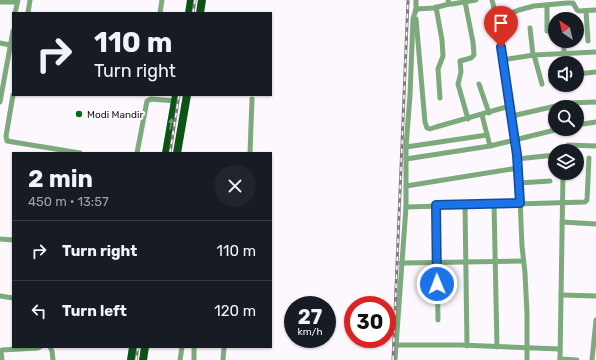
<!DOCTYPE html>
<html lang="en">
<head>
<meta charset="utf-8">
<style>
	:root { --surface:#171b24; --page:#20242c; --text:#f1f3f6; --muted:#9ea1a6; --line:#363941 }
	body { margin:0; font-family:Rubik,sans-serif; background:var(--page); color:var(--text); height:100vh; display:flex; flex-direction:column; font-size:15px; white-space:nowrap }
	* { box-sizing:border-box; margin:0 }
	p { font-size:13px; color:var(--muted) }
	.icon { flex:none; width:22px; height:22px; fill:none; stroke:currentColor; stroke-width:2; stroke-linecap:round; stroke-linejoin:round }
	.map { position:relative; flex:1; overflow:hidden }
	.side { position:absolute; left:12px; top:152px; width:260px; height:196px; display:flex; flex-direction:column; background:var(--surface); border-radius:0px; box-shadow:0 1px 3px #0004 }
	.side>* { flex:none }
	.guide { position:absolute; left:12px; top:12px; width:260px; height:84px; border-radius:0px; box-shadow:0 1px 3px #0004; background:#171b24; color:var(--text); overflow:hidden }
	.needle { width:26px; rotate:325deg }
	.buttons { position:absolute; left:548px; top:12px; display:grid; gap:8px }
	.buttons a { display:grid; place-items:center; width:36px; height:36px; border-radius:50%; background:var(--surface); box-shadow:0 1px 3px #0004; font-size:20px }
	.speed { position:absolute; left:284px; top:296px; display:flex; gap:8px; font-size:20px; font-weight:700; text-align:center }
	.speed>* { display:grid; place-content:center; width:52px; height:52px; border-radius:50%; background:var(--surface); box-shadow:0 1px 3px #0004; line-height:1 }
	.speed small { font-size:10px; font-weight:400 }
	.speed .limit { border:6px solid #d22; background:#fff; color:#111 }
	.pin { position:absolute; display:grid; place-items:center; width:34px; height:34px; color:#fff; margin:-41px -17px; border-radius:50% 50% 50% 0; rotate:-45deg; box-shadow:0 0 4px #0007 }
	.pin .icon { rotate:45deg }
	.me { position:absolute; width:44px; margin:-22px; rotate:359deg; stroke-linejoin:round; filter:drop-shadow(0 0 3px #0008) }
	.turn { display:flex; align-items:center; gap:14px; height:84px; padding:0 16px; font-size:18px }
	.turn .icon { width:52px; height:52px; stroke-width:2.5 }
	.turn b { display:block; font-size:28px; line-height:34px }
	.round { display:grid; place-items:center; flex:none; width:42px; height:42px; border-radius:21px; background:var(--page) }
	.overview { display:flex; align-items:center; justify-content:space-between; height:68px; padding:0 16px }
	h1 { font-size:24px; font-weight:700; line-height:30px }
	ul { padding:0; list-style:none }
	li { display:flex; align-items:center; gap:12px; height:60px; padding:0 16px; border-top:1px solid var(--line) }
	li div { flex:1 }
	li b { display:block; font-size:15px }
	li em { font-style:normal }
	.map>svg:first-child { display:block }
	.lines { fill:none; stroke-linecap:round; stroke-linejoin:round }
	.minor { stroke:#7daa7d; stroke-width:5 }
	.trunk { stroke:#0b5416; stroke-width:8 }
	.rail-casing { stroke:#807a81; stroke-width:3 }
	.rail { stroke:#fff; stroke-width:1.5; stroke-dasharray:4.5; stroke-linecap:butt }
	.oneway { fill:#6d9873 }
	.route-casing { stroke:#114b97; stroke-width:10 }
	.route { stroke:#1a73e8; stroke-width:7 }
	.poi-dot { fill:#056c1a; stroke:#fff; stroke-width:1.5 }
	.labels { text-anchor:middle; stroke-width:4; stroke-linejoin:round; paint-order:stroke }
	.poi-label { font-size:10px; fill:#160f18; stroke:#fff; text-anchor:start }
</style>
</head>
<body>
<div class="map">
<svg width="596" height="360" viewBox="0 0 596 360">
	<rect width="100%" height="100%" fill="#fcf8fd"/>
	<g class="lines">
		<g class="minor">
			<path d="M416 0V11"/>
			<path d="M448 0 449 4H452L476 0"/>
			<path d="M492 0 497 20 512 116 519 174 522 246 525 273 527 314V360"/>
			<path d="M0 2H17"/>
			<path d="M465 2 473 42 474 55 471 58 460 61 461 72 458 84 468 119"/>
			<path d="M547 5V31"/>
			<path d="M436 7 442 40 443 56 438 69 440 98"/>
			<path d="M586 11 588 41"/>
			<path d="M15 13 18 0"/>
			<path d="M28 13 30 0"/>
			<path d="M160 13 162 0"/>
			<path d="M496 17 506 15 519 10 534 6 567 3H573L577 10 579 11 596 10"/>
			<path d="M416 19 425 122 427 128 430 129 436 127 510 106"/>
			<path d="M530 28 533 55"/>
			<path d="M0 43 10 45"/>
			<path d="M564 53V41"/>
			<path d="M534 55 542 84"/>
			<path d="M502 60 534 55 596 52"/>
			<path d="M577 74 596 72"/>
			<path d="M551 81 555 80"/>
			<path d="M479 84 489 113"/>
			<path d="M13 95 6 136 7 141 80 153"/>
			<path d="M0 102 13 31"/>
			<path d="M482 115 490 146"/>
			<path d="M512 116 569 103 596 102"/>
			<path d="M577 125 596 122"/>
			<path d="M406 147 487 135"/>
			<path d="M564 151 565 147 568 145 596 146"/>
			<path d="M137 153 147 101 151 99 175 101"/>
			<path d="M250 153 252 99"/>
			<path d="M406 159 490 146 559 129"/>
			<path d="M517 159 555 155"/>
			<path d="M519 183 550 181"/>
			<path d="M406 186 518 168"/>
			<path d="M494 203 497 347"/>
			<path d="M465 204 467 346"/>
			<path d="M436 205 438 320"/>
			<path d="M406 207 585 202 587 200 589 158"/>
			<path d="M562 222 596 224"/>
			<path d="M0 239 13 240"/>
			<path d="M401 263 523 261"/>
			<path d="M561 295 596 296"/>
			<path d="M0 296 13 298"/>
			<path d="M396 345H460L560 349"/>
			<path d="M50 347 52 351 53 360"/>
			<path d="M560 359 577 360"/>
			<path d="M2 360 1 352 2 350 38 348 40 347"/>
			<path d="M180 360 182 347"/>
			<path d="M194 360V347"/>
			<path d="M223 360 224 347"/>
			<path d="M395 360 406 207V147L410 95 413 19 416 9 434 8 449 4"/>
			<path d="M560 360 563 173"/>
			<path d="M592 360 596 320"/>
		</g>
		<g class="trunk">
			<path d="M189 13 191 0"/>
			<path d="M200 13 202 0"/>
			<path d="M166 153 176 95"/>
			<path d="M177 153 187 95"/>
			<path d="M131 360 133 347"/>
			<path d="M143 360 145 347"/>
		</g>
		<g class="rail-casing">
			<g id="rail">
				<path d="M193 13 195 0"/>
				<path d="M170 153 179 95"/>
				<path d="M136 360 138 347"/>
				<path d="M393 360 408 0"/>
			</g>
		</g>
		<use href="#rail" class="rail"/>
	</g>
	<defs><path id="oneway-solid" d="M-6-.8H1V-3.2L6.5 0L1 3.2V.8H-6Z"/></defs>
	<use class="oneway" href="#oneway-solid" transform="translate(171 124) rotate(-80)"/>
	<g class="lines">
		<g class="route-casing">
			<path id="route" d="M437 284 436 205 520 203 517 155 501 47"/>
		</g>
		<use href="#route" class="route"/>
	</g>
	<circle class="poi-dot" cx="79" cy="114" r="4"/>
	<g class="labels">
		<g class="poi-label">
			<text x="87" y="118">Modi Mandir</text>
		</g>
	</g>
</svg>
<div class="buttons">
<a><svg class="needle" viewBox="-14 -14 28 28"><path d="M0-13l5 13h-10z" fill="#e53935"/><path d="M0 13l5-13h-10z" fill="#9ea1a6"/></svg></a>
<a><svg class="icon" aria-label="sound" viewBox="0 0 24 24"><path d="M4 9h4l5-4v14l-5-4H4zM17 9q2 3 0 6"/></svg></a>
<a><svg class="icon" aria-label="search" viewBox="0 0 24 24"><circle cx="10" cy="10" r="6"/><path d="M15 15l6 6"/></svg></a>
<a><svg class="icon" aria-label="layers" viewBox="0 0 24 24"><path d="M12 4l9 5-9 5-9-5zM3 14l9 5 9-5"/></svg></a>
</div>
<div class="speed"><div>27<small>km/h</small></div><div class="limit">30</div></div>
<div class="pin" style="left:501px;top:47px;background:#d93025"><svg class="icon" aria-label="arrive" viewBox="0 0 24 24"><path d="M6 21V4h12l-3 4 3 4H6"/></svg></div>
<svg class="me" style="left:437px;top:284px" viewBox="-20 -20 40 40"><circle r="17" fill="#1a73e8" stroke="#fff" stroke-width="3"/><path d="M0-11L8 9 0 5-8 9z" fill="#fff"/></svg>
<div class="guide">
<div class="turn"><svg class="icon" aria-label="right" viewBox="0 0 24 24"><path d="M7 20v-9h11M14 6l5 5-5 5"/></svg><div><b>110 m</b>Turn right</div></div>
</div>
<section class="side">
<div class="overview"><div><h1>2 min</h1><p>450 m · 13:57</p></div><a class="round"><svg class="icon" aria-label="close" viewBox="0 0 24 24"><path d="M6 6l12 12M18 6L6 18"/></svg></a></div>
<ul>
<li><svg class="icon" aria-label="right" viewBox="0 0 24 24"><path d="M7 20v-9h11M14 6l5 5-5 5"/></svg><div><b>Turn right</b></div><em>110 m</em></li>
<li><svg class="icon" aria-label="left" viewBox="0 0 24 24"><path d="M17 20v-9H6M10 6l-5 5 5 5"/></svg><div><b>Turn left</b></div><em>120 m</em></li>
</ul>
</section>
</div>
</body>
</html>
